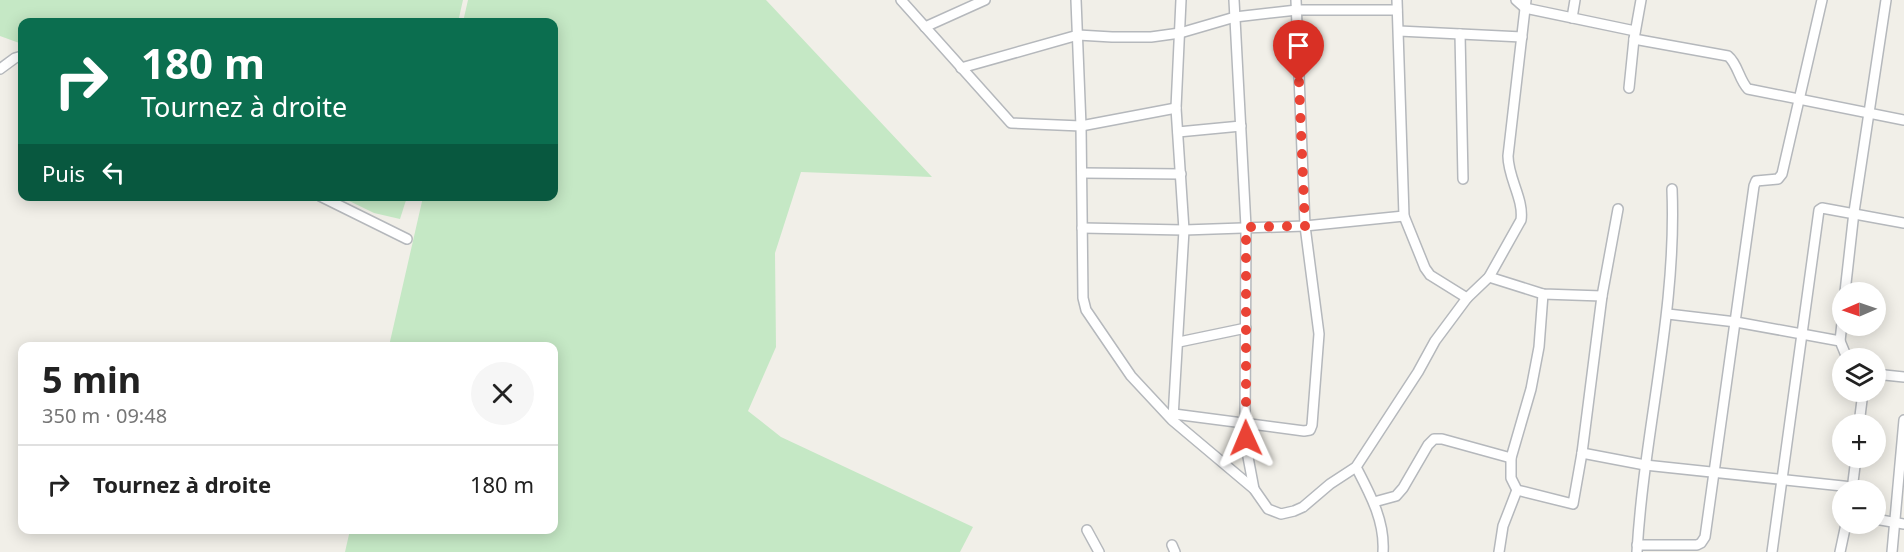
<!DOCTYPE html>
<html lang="fr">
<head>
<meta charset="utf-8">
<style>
	:root { --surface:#fff; --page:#f6f6f6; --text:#222; --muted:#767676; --line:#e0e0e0 }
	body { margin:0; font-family:"Noto Sans",sans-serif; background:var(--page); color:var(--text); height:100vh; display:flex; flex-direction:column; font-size:22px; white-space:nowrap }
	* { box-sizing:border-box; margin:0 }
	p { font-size:20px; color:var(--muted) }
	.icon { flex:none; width:33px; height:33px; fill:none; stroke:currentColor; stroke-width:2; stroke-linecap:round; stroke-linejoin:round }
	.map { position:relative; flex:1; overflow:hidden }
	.side { position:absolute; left:18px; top:342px; width:540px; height:192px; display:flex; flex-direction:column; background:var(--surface); border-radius:12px; box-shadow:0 3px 15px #0003 }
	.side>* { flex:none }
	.guide { position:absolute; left:18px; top:18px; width:540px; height:183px; border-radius:12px; box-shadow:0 3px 15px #0003; background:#0b6e4f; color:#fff; overflow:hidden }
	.needle { width:39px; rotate:268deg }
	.controls { position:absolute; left:1832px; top:282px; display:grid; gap:12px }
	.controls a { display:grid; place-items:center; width:54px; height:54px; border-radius:50%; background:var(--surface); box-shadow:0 3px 15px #0003; font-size:30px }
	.pin { position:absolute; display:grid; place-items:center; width:51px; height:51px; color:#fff; margin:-62px -26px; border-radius:50% 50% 50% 0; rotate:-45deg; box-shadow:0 0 6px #0007 }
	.pin .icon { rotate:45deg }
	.me { position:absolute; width:66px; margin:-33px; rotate:359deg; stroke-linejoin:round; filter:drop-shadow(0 0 4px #0008) }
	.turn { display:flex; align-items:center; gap:21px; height:126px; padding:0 24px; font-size:27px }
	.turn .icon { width:78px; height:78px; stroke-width:2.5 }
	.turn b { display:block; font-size:42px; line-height:51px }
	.then { display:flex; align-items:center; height:57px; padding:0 24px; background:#0003; gap:12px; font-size:22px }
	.round { display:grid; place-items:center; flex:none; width:63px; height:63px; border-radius:32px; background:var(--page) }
	.head { display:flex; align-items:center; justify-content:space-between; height:102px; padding:0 24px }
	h1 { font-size:36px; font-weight:700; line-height:45px }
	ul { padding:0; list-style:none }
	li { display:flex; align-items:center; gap:18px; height:78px; padding:0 24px; border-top:2px solid var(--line) }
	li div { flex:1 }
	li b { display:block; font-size:22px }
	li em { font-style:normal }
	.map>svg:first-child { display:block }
	.green { fill:#c5e8c5 }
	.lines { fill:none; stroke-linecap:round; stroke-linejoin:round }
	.minor-casing { stroke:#b5b8bc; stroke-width:12 }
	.minor { stroke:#fff; stroke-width:9 }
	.route { stroke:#ea4335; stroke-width:10; stroke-dasharray:0 18 }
</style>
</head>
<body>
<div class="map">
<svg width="1904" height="552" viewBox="0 0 1904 552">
	<rect width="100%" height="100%" fill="#f1efe8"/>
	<g class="green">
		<path d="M0 0H463L458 22H22V44L0 36Z"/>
		<path d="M468 0H766L932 177 801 172 775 253 776 347 748 411 781 437 973 527 960 552H345L350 530H554V346H389L423 197 554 196V22H463Z"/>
		<path d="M341 197H407L400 219 374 213Z"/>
	</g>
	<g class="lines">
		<g class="minor-casing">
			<g id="minor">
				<path d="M901 0 1011 123 1081 126 1176 108"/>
				<path d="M1076 0 1081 126 1083 298 1086 310 1131 376 1172 420 1254 489 1268 509 1281 514 1294 511 1303 507 1330 484 1356 467 1418 372 1435 341 1467 298 1489 277 1521 220C1524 199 1508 178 1508 156L1526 0"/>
				<path d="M1234 0 1246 227 1245 425 1248 457 1254 489"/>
				<path d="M1397 0 1404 216 1425 268 1430 275 1467 298"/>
				<path d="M1516 0 1525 8 1635 31"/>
				<path d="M1572 18 1575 0"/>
				<path d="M925 27 985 0"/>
				<path d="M1399 31 1522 37"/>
				<path d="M1460 34 1463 179"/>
				<path d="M1634 39 1728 56C1738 64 1739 80 1748 89L1904 120"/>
				<path d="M961 68 1078 35 1112 37H1151L1180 33 1235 17 1297 10H1397"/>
				<path d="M0 69 15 58 22 56"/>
				<path d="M1629 88 1634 39 1641 0"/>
				<path d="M1178 132 1241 126"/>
				<path d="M1082 173 1181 174"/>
				<path d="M320 196 407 239"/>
				<path d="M1082 228 1184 230 1305 226 1404 216"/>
				<path d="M1489 277 1543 294 1602 296"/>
				<path d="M1845 292 1854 212 1886 0"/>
				<path d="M1543 294 1539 347 1531 389 1511 458V478L1517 490 1573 504 1582 453 1602 296 1618 209"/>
				<path d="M1668 314 1736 322 1840 341 1847 358"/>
				<path d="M1840 341 1842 323"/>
				<path d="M1179 342 1246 328"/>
				<path d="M1875 374 1904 377"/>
				<path d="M1174 414 1304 431 1310 430 1312 425 1319 334 1305 226 1296 0"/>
				<path d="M1173 418 1184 230 1176 108 1181 0"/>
				<path d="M1859 424 1863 392"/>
				<path d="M1582 453 1645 465 1852 487"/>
				<path d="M1356 467C1370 494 1385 521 1383 552"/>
				<path d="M1852 490 1856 458"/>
				<path d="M1374 502 1396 496 1403 488 1428 445 1434 439H1442L1511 458"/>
				<path d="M1875 519 1904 524"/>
				<path d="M1087 530 1099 552"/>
				<path d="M1172 545 1175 552"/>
				<path d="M1637 545H1697L1701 543 1705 537 1754 186 1756 181 1778 179 1782 174 1822 0"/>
				<path d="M1499 552 1503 526 1517 490"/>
				<path d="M1637 552C1644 429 1677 313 1672 189"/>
				<path d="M1772 552 1819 210 1822 208 1904 223"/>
				<path d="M1840 552 1846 524"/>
				<path d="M1892 552 1904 420"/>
			</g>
		</g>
		<use href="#minor" class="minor"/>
	</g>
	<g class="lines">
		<path class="route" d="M1246 438V227L1305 226 1299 82"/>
	</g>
</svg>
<div class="controls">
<a><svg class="needle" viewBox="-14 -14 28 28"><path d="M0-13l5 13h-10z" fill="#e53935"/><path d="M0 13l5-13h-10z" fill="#767676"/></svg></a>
<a><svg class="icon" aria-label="layers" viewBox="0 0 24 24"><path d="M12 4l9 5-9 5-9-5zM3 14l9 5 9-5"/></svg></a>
<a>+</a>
<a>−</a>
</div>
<div class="pin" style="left:1299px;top:82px;background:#d93025"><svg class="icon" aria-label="arrive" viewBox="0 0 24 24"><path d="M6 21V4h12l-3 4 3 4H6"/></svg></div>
<svg class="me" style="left:1246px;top:438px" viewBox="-20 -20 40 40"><path d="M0-17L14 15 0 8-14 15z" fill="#ea4335" stroke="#fff" stroke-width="4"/></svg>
<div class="guide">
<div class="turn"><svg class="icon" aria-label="right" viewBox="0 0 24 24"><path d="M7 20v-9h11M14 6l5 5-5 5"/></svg><div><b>180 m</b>Tournez à droite</div></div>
<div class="then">Puis<svg class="icon" aria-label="left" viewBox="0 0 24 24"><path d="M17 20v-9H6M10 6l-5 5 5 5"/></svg></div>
</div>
<section class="side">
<div class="head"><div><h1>5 min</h1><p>350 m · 09:48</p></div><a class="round"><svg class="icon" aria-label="close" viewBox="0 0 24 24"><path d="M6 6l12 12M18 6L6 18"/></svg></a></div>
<ul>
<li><svg class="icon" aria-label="right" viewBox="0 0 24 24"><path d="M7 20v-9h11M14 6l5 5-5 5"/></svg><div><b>Tournez à droite</b></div><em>180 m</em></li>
</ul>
</section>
</div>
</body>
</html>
